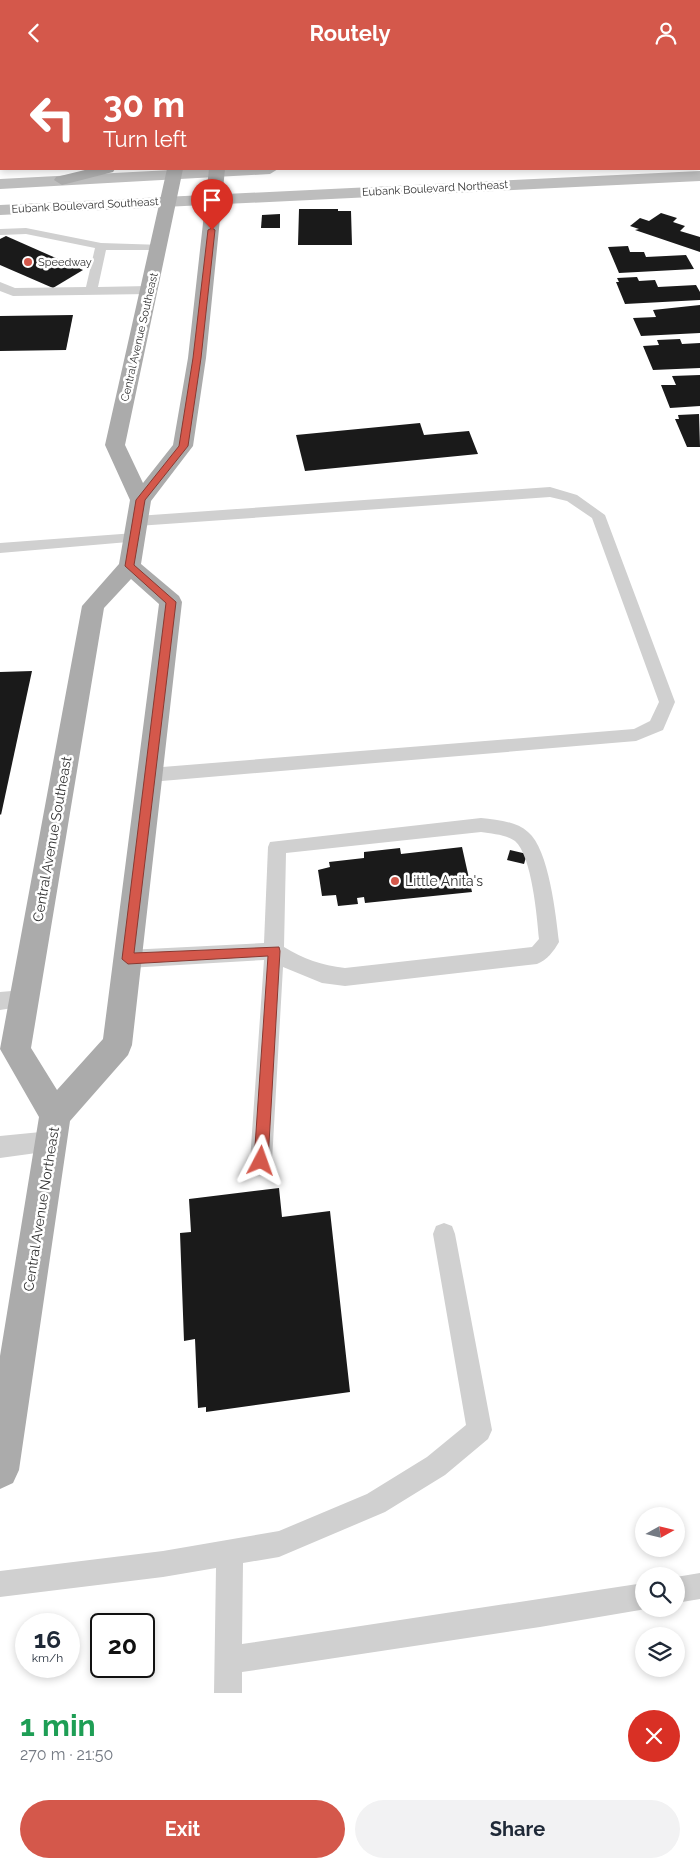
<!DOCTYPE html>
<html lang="en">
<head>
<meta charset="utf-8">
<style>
	:root { --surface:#fff; --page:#f2f2f3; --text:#1f2937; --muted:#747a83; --accent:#d4584b }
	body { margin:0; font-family:Raleway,sans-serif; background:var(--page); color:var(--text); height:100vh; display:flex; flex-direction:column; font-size:19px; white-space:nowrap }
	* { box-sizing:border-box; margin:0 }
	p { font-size:16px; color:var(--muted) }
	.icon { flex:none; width:28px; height:28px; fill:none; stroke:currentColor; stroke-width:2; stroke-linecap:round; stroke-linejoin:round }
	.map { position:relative; height:1628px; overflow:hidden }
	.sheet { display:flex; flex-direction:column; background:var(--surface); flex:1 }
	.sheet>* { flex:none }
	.top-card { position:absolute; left:0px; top:0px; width:700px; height:105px; box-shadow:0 2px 8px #0003; background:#d4584b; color:#fff; overflow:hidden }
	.needle { width:32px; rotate:82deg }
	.tools { position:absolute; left:635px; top:1442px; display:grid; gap:10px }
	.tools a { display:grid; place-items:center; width:50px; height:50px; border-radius:50%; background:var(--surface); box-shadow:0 2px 8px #0003; font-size:25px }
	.speed { position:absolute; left:15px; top:1548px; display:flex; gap:10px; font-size:25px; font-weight:700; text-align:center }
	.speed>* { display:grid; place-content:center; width:65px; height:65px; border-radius:50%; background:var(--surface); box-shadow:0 2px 8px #0003; line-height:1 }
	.speed small { font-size:12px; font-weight:400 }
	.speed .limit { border:2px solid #111; border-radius:8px; background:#fff; color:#111 }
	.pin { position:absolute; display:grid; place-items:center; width:42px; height:42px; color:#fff; margin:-51px -21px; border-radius:50% 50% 50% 0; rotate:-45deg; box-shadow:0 0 5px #0007 }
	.pin .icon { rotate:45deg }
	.me { position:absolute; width:55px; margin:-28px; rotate:4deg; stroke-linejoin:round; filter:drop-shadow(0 0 4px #0008) }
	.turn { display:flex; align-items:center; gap:18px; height:105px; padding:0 20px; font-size:22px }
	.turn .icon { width:65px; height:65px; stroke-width:2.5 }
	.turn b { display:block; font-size:35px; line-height:42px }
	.round { display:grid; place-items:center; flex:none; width:52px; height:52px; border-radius:26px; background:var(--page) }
	.head { display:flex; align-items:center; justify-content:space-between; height:85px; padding:0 20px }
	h1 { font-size:30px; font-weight:700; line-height:38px; color:#1e9e55 }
	.cta { display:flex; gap:10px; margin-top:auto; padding:10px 20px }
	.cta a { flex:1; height:58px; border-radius:30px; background:var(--accent); color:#fff; font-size:20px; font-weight:700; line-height:58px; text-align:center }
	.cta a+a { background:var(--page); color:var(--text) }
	header { display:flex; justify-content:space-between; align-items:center; height:65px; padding:0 20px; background:var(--accent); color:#fff; font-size:22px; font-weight:700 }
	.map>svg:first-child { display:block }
	.building { fill:#1a1a1a }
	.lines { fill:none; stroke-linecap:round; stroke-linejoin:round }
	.service { fill:#d0d0d0; fill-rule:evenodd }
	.secondary { fill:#bdbdbd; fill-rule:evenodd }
	.primary { fill:#ababab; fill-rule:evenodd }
	.route { fill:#d4584b; stroke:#8a3931 }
	.poi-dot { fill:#d4584b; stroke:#fff; stroke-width:2 }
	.labels { text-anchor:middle; stroke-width:5; stroke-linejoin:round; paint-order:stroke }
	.far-street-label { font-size:11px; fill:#333; stroke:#fff }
	.far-poi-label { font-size:11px; fill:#333; stroke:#fff; text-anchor:start }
	.street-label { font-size:14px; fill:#333; stroke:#fff }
	.poi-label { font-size:14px; fill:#333; stroke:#fff; text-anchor:start }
</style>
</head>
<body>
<header><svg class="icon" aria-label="back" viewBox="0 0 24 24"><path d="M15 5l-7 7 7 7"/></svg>Routely<svg class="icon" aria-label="person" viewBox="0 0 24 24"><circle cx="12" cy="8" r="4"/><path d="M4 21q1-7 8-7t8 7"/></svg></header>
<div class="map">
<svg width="700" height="1628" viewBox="0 0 700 1628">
	<rect width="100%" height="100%" fill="#fff"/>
	<g class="building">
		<path d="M299 144H338V146H351L352 180H298Z"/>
		<path d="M661 148 677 153 673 157 685 161 680 166 700 172V187L635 165 639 164 630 161 640 153 649 156Z"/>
		<path d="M280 149V163H261L262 150Z"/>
		<path d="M6 171 83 205 53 223 0 200V174Z"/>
		<path d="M628 181 630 187H644L646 192 686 190 694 204 619 208 608 182Z"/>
		<path d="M637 212 639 216 655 215 658 222 696 220 700 227V235L625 239 616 217H619L617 213Z"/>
		<path d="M700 240V268L641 271 633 253 656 252 653 245Z"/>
		<path d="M73 250 66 285 0 286V251Z"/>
		<path d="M680 274 682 279 700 278V303L653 305 643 281 659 280 657 275Z"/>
		<path d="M700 310V341L670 343 661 320H676L672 311Z"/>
		<path d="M699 349 700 382H687L675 354H679L678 350Z"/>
		<path d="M420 358 424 370 469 366 478 389 305 406 296 370Z"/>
		<path d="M32 606 1 750 0 749V607Z"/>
		<path d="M462 782 472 827 365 838 364 832 357 833 358 839 338 841 336 830 322 831 318 805 330 802 329 797 364 793V787L400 783 401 789Z"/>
		<path d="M510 785 527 789 524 799 507 795Z"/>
		<path d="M279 1123 282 1152 330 1146 350 1327 206 1347V1342L198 1343 195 1274 184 1276 180 1168 191 1167 189 1134Z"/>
	</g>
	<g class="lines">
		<g class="service">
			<rect x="116" y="0" width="10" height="1"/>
			<rect x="365" y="0" width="10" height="1"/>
			<rect x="0" y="76" width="1" height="6"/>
			<path d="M26 163 101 178 163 180V184L159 185H106L98 222 149 221 155 225 149 229 13 231 0 226V217L15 223 86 222 95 183 26 169 0 170V164Z"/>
			<path d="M550 422 577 430 605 450 675 637 663 665 636 676 150 717 144 715 141 710 144 705 150 703 634 664 650 656 659 637 592 453 567 436 550 432 137 461 130 456 137 451Z"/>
			<path d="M135 468 142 473 140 476 0 488V478Z"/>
			<path d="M481 753C497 755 516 756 528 767 549 784 556 851 559 877 554 886 547 895 537 899L345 921 322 918 283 902 272 1096 269 1104 261 1107 253 1104 250 1096 264 895 128 903 121 900 118 894 121 888 128 885 264 878 268 782 270 777ZM481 767C492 769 505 769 515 776 532 791 537 852 539 874L532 882 345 903C321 900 304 894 284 882L286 788Z"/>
			<path d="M24 925 31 928 34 934 31 940 0 945V927Z"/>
			<path d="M51 1066 59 1069 62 1076 59 1083 51 1086 0 1093V1071Z"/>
			<path d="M444 1158 452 1161 455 1169 492 1365 488 1374 445 1410 385 1447 279 1492 243 1498 242 1579 644 1518V1544H646L540 1562 242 1607V1628H214L216 1503 163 1512 0 1532V1506L163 1486 279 1466 367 1429 427 1392 466 1360 433 1169 436 1161Z"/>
			<path d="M700 1508V1534L676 1538V1512Z"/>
		</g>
		<g class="secondary">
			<path d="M700 79V89L699 90V80Z"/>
			<path d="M190 104H278L270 109 0 124V114Z"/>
			<path d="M700 106V116L0 150V140Z"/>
		</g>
		<g class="primary">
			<rect x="225" y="0" width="14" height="1"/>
			<path d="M89 104H115L113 107 62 120 54 115 56 112Z"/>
			<path d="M167 104H183L125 380 143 418 173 380 188 293 209 104H225L206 293 193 381 151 436 141 499 179 531 182 537 132 980 128 990 70 1056 19 1405 13 1418 0 1424V1291L39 1052 0 984 82 541 119 499 130 435 105 380ZM131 514 159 539 103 974 57 1025 31 983 104 543Z"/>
		</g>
	</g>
	<path class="route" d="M212 163 215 165 201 293 188 381 145 435 134 500 176 537 134 888 279 882 280 886 268 1096 266 1100 261 1102 256 1100 254 1096 268 891 128 899 122 894 166 538 125 501 136 435 179 381 193 293 208 165Z"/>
	<g class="poi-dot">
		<circle cx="28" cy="197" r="5"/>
		<circle cx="395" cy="816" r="5"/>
	</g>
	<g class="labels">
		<g class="far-street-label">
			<text transform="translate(435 123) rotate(-3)" y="4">Eubank Boulevard Northeast</text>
			<text transform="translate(85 140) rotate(-3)" y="4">Eubank Boulevard Southeast</text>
			<text transform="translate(139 272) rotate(-77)" y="4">Central Avenue Southeast</text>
		</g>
		<g class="far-poi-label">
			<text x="38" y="201">Speedway</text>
		</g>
		<g class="street-label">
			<text transform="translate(52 774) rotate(-80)" y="5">Central Avenue Southeast</text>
			<text transform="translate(41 1144) rotate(-81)" y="5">Central Avenue Northeast</text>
		</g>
		<g class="poi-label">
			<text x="405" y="821">Little Anita's</text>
		</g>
	</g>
</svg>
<div class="tools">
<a><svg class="needle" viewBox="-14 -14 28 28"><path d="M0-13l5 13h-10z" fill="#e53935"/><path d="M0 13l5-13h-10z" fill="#747a83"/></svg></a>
<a><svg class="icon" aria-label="search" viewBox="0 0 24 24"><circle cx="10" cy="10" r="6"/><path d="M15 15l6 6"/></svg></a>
<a><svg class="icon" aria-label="layers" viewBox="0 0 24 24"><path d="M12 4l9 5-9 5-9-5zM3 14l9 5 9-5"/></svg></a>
</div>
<div class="speed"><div>16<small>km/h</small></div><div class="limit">20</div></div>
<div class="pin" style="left:212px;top:165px;background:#d93025"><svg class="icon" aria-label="arrive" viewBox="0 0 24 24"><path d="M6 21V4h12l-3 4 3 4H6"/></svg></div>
<svg class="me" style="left:261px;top:1096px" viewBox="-20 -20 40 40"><path d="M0-17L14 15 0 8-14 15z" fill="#d4584b" stroke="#fff" stroke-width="4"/></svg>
<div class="top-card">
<div class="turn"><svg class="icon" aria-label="left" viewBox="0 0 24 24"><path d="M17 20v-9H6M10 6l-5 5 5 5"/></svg><div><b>30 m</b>Turn left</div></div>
</div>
</div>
<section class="sheet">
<div class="head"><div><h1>1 min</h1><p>270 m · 21:50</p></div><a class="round" style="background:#d93025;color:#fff"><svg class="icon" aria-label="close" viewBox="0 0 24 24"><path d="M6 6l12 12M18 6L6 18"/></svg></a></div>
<div class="cta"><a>Exit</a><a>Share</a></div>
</section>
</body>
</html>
